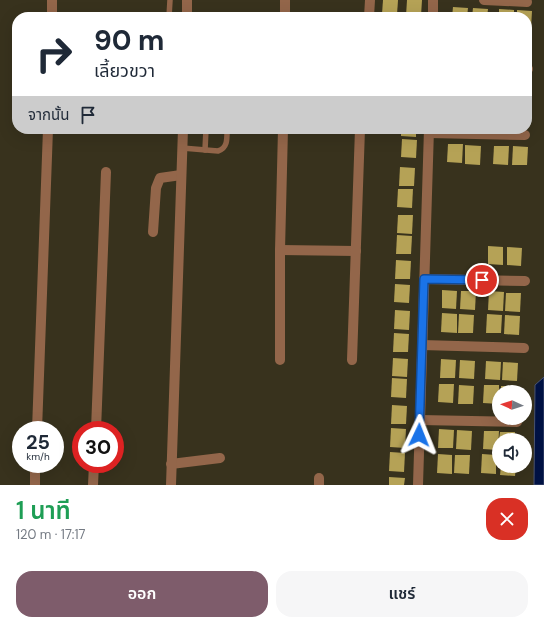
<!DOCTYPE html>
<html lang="th">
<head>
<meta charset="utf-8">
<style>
	:root { --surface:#fff; --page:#f6f6f7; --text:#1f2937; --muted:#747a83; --accent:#7e5c6b }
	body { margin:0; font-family:"DM Sans","Noto Sans Thai",sans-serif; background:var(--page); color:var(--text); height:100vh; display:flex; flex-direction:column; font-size:15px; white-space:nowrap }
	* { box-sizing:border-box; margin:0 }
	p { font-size:13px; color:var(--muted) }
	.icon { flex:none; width:22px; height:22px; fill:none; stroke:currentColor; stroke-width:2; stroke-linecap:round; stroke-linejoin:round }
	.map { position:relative; height:485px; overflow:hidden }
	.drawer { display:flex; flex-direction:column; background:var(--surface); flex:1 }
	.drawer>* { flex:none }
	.banner { position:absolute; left:12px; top:12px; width:520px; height:122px; border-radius:16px; box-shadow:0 4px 16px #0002; background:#fff; color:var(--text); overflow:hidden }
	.needle { width:26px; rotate:273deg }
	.fabs { position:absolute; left:492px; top:385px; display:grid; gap:8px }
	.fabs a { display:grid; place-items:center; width:40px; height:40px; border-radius:50%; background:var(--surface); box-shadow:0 4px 16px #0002; font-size:20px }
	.speed { position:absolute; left:12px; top:421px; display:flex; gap:8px; font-size:20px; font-weight:700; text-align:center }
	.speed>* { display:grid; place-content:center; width:52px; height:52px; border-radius:50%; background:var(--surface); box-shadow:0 4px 16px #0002; line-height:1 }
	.speed small { font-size:10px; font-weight:400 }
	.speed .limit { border:6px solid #d22; background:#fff; color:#111 }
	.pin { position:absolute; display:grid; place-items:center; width:34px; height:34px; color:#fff; margin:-17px; border:2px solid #fff; border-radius:50%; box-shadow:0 1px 4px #0007 }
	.me { position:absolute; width:44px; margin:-22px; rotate:2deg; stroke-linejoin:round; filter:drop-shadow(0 0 3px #0008) }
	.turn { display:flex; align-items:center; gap:14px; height:84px; padding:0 16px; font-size:18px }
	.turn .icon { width:52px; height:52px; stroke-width:2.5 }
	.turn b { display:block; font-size:28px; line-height:34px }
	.then { display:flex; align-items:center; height:38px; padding:0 16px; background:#0003; gap:8px; font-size:15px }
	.round { display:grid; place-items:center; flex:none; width:42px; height:42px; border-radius:16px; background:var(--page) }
	.head { display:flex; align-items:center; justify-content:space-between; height:68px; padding:0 16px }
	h1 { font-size:24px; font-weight:600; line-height:30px; color:#1e9e55 }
	.action { display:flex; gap:8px; margin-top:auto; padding:8px 16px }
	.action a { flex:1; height:46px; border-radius:16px; background:var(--accent); color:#fff; font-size:16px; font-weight:600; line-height:46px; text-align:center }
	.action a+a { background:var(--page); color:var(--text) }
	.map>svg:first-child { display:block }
	.water { fill:#001244; stroke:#4a5574 }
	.building { fill:#b5a256 }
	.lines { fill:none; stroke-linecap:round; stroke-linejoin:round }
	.lane { stroke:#93664a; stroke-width:5.5 }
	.street { stroke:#93664a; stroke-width:10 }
	.route-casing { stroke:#114b97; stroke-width:10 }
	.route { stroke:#1a73e8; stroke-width:7 }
</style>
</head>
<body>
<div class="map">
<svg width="544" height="485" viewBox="0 0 544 485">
	<rect width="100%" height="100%" fill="#38321d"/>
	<path class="water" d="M544 377V485H534L535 385Z"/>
	<g class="building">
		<path d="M383 0H398L397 15 382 14Z"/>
		<path d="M407 0H422L421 16H406Z"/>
		<path d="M453 7 468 8 467 17H452Z"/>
		<path d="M473 8 488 9 487 17H472Z"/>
		<path d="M499 9 514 10V17H499Z"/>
		<path d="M517 10 532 11 531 29H527V17H517Z"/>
		<path d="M527 33H530L529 52H527Z"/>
		<path d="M527 78H529L528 96H527Z"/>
		<path d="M401 129H416V137L401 136Z"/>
		<path d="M402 139 417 140 416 158 401 157Z"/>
		<path d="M448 144H463L462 163 447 162Z"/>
		<path d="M465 145 481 146 480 165 465 164Z"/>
		<path d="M494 146H509L508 165 493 164Z"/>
		<path d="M513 146 528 147 527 165H512Z"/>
		<path d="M400 167 415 168 414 186H399Z"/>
		<path d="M398 189H413L412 208 397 207Z"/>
		<path d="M398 215H413L412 234 397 233Z"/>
		<path d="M397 235 412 236 411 254H396Z"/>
		<path d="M488 246 503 247V265L488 264Z"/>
		<path d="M507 247 522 248 521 266 507 265Z"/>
		<path d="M396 260 411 261 410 279H395Z"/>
		<path d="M395 284 410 285 409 303 394 302Z"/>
		<path d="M442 290 457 291 456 309 442 308Z"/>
		<path d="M461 291H476L475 310 460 309Z"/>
		<path d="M489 291 504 292 503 311 488 310Z"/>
		<path d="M506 293H521L520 312 505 311Z"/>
		<path d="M395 310 410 311 409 330 394 329Z"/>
		<path d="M442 313 457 314V333L441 332Z"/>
		<path d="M459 314 474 315 473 333H458Z"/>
		<path d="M487 314 502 315 501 333H486Z"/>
		<path d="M505 315 520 316 519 335 504 334Z"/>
		<path d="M394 333 409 334 408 352H393Z"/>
		<path d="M393 358 408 359 407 377 392 376Z"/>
		<path d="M441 359 456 360 455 378H440Z"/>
		<path d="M460 360 475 361 474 379 459 378Z"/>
		<path d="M486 361 501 362 500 380 485 379Z"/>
		<path d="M503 362 518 363 517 381 502 380Z"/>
		<path d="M392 378 407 379 406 398 391 397Z"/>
		<path d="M439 384H454L453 403 438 402Z"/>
		<path d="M459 385 474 386 473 404H458Z"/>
		<path d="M484 385H499V404L483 403Z"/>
		<rect x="501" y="386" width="15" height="6"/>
		<path d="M392 405 407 406 406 424H391Z"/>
		<path d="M391 428 406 429 405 448 390 447Z"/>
		<path d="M439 429 454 430 453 448H438Z"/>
		<path d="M457 430 472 431 471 450 456 449Z"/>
		<path d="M484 431H499L498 450 483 449Z"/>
		<path d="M500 432H515L514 440H499Z"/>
		<path d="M390 452 405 453 404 472 389 471Z"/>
		<path d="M438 454 452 455V474L437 473Z"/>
		<path d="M482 454 496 455V474L481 473Z"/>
		<path d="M455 455H470L469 474 454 473Z"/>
		<path d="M501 466H516L515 476 500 475Z"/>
		<path d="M389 477 405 478 404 485H389Z"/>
	</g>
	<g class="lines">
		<g class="lane">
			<path d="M169 17 170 0"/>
			<path d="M182 148 218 151C228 148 227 138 227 129"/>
			<path d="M205 150 206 129"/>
		</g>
		<g class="street">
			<path d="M484 0 527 2"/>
			<path d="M52 17V0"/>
			<path d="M187 17V0"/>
			<path d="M285 17V0"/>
			<path d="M369 17 370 0"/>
			<path d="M433 17V0"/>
			<path d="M527 69H528"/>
			<path d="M429 133 525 135"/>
			<path d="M153 232 156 188 160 178 181 175"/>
			<path d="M280 250 356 251"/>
			<path d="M424 279 525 281"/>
			<path d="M422 345 524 348"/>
			<path d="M280 360V250L283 129"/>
			<path d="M352 360 360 129"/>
			<path d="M420 420 517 422"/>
			<path d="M37 430 48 129"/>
			<path d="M96 430 106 172"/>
			<path d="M171 464 220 458"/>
			<path d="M35 485V464"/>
			<path d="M93 485 94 464"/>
			<path d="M171 485 183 129"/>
			<path d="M319 485V478"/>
			<path d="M418 485 429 129"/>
		</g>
	</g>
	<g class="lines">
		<g class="route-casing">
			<path id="route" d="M419 435 424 279 482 280"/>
		</g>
		<use href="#route" class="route"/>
	</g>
</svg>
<div class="fabs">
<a><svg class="needle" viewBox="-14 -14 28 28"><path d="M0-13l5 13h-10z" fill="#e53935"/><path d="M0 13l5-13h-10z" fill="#747a83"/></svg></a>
<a><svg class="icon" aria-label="sound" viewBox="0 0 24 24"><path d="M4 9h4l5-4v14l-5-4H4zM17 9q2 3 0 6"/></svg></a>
</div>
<div class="speed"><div>25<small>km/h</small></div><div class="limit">30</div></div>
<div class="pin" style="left:482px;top:280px;background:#d93025"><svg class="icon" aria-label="arrive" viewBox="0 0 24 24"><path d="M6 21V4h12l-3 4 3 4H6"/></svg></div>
<svg class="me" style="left:419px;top:435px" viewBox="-20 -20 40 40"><path d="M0-17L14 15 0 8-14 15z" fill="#1a73e8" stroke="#fff" stroke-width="4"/></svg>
<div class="banner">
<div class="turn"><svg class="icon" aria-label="right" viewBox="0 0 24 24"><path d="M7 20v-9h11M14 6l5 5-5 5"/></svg><div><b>90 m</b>เลี้ยวขวา</div></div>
<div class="then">จากนั้น<svg class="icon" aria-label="arrive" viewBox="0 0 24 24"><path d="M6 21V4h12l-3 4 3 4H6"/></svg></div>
</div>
</div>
<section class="drawer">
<div class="head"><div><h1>1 นาที</h1><p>120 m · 17:17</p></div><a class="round" style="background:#d93025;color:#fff"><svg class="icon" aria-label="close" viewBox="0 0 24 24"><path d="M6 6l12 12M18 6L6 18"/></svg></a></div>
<div class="action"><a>ออก</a><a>แชร์</a></div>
</section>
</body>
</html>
